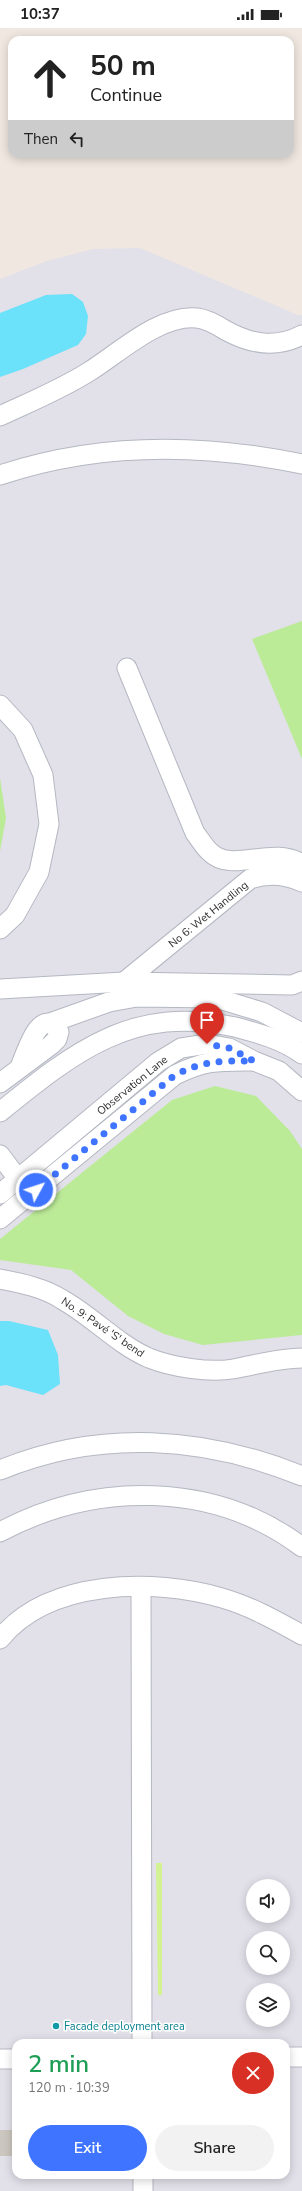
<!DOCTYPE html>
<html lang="en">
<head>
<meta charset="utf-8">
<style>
	:root { --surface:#fff; --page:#f2f2f2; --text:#222; --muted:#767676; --accent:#3e74ff }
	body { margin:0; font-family:"Nunito Sans",sans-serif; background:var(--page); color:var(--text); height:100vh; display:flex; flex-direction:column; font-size:15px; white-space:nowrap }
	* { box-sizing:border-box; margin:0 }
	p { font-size:13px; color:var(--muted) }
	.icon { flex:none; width:22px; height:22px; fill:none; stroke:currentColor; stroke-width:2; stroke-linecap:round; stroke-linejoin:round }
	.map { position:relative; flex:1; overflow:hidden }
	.details { position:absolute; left:12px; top:2011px; width:278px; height:140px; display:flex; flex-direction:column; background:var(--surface); border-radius:12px; box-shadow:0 2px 10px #0003 }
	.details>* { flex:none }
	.top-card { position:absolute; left:8px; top:8px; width:286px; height:122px; border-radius:12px; box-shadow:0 2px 10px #0003; background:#fff; color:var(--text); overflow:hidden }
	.buttons { position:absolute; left:246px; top:1851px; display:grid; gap:8px }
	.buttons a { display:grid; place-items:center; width:44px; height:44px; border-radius:50%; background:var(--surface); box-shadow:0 2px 10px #0003; font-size:20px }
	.pin { position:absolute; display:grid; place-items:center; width:34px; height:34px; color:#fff; margin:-41px -17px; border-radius:50% 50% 50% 0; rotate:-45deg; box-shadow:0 0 4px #0007 }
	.pin .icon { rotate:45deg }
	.me { position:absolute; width:44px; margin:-22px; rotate:50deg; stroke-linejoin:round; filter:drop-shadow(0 0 3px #0008) }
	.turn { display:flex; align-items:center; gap:14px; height:84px; padding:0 16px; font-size:18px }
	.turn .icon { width:52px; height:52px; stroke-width:2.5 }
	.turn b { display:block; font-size:28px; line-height:34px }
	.then { display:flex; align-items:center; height:38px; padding:0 16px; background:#0003; gap:8px; font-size:15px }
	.round { display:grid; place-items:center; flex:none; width:42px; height:42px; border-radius:21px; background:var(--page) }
	.head { display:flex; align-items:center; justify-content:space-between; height:68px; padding:0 16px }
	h1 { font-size:24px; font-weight:600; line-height:30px; color:#1e9e55 }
	.cta { display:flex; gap:8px; margin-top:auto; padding:8px 16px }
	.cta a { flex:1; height:46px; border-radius:24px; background:var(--accent); color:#fff; font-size:16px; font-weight:600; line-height:46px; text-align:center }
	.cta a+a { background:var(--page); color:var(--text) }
	.status { display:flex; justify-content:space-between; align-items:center; height:28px; padding:0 20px; background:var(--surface); direction:ltr }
	.status svg { height:11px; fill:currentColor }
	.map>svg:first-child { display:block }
	.industrial { fill:#e2e0e9; fill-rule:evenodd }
	.green { fill:#bceb98 }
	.pitch { fill:#d3f393 }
	.water { fill:#6be1fa }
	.building { fill:#cbc6be }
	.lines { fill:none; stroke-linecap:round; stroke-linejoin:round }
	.minor-casing { stroke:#b4b8c2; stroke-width:21 }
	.minor { stroke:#fff; stroke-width:19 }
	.route { stroke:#3e74ff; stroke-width:7; stroke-dasharray:0 12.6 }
	.culture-dot { fill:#0f9aa8; stroke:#fff; stroke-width:1.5 }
	.labels { text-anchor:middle; stroke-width:3; stroke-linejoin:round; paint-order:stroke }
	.street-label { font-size:11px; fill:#2e2e2e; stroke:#fff }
	.culture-label { font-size:11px; fill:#0d838f; stroke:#fff; text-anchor:start }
</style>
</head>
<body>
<div class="status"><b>10:37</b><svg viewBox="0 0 49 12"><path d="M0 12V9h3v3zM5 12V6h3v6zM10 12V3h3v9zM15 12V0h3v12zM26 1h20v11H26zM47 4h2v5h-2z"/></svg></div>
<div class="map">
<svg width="302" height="2163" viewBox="0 0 302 2163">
	<rect width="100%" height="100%" fill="#f0e8e0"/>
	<path class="industrial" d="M140 220 298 287H302V2163H0V251L47 233 93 221ZM253 1858H283V1888H253ZM253 1910H283V1940H253ZM253 1962H283V1992H253ZM16 2015H286V2147H16Z"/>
	<g class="green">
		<path d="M302 593V731L252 611Z"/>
		<path d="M0 750 6 790 0 823Z"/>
		<path d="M215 1058 256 1068 290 1103 302 1121V1307L203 1317 164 1306 128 1288 71 1242 0 1232V1211L172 1072Z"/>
	</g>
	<path class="pitch" d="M156 1835H162V1967H158Z"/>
	<g class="water">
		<path d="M72 266 83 274 88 288 86 306 78 317 23 341 0 349V285L46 267Z"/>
		<path d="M0 1293H9L48 1302 58 1327 60 1356 43 1367 6 1357 0 1358Z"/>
	</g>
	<rect class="building" x="0" y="2102" width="16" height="26"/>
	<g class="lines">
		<g class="minor-casing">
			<g id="minor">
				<path d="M0 388C30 374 62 361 90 343 119 325 160 286 197 290 206 291 217 297 225 302 250 316 275 321 302 307"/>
				<path d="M0 447C99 414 201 415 302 436"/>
				<path d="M127 640 195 805C200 811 204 819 210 824 232 846 272 817 302 836"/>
				<path d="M0 677 23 702 43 747 49 796 39 844 15 887 0 901"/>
				<path d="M124 954 250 851C268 845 284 846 302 854"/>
				<path d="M0 961 124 954 292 957 302 953"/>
				<path d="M50 995 109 974 137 969 216 970 262 984 302 1005"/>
				<path d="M0 1055 51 1017 57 1011 59 1004C40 975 26 1026 20 1039"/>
				<path d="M0 1084C74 1024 133 976 235 999 258 1005 283 1012 302 1026"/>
				<path d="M0 1127 18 1151"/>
				<path d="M0 1166 158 1034 181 1020 207 1016 229 1020 254 1033 279 1043 302 1063"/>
				<path d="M0 1191 175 1047C206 1032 218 1033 252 1033"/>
				<path d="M0 1251C21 1255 45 1260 63 1272 93 1289 117 1316 149 1330 171 1339 209 1345 233 1341 256 1337 278 1330 302 1330"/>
				<path d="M0 1442C99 1401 204 1408 302 1448"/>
				<path d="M0 1504C95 1453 214 1453 302 1519"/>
				<path d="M141 1560 142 2015"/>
				<path d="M0 1611C48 1551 154 1550 222 1570 250 1578 277 1593 302 1607"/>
				<path d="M286 2029H302"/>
				<path d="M0 2031H16"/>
				<path d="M143 2147V2163"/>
			</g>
		</g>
		<use href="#minor" class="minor"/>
	</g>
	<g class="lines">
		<path class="route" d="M36 1162 175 1047C205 1032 221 1033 254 1033L229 1020 207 1016"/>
	</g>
	<circle class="culture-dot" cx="56" cy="1998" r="4"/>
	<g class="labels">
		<g class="street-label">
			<text transform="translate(208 886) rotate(-39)" y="4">No 6: Wet Handling</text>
			<text transform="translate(132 1057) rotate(-39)" y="4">Observation Lane</text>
			<text transform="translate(103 1299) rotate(34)" y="4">No. 9: Pavé 'S' bend</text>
		</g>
		<g class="culture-label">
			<text x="64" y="2002">Facade deployment area</text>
		</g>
	</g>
</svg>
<div class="buttons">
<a><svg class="icon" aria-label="sound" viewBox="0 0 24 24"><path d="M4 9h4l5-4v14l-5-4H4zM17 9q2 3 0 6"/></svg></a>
<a><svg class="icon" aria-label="search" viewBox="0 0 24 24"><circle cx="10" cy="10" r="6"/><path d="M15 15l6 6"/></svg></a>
<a><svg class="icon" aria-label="layers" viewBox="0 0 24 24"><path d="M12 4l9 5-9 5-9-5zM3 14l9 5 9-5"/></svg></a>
</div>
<div class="pin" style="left:207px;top:1016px;background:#d93025"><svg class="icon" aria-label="arrive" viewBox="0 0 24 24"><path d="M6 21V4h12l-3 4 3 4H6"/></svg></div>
<svg class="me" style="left:36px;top:1162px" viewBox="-20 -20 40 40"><circle r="17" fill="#3e74ff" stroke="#fff" stroke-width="3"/><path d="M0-11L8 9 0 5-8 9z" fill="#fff"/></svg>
<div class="top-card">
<div class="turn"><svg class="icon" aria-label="ahead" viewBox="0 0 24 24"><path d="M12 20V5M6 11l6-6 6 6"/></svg><div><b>50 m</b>Continue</div></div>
<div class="then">Then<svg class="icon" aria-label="left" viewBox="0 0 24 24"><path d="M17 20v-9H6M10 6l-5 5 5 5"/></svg></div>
</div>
<section class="details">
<div class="head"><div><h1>2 min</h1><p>120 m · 10:39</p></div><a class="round" style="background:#d93025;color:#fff"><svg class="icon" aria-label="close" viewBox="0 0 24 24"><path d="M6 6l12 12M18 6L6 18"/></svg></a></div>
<div class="cta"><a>Exit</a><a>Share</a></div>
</section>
</div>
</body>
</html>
